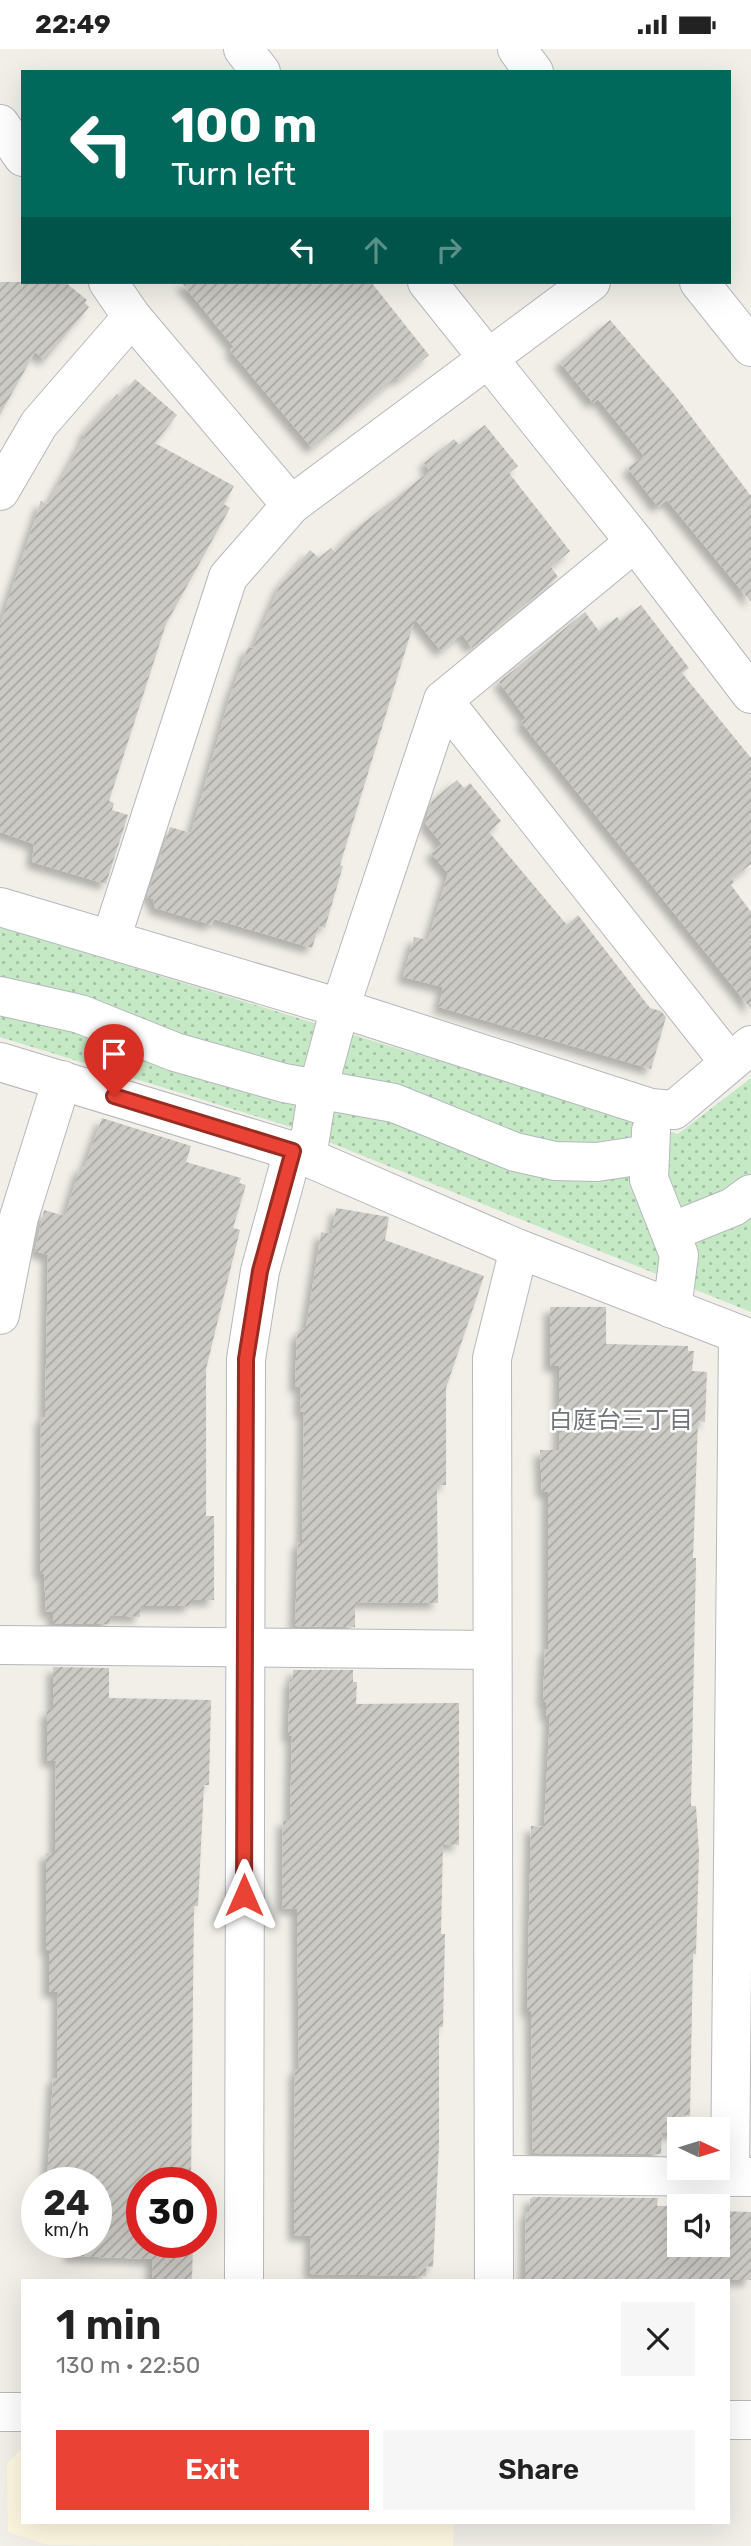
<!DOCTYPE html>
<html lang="en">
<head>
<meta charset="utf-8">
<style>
	:root { --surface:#fff; --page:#f6f6f6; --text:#222; --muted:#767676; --accent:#ea4335 }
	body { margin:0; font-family:Rubik,"Noto Sans JP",sans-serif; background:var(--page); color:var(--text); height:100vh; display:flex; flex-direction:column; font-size:26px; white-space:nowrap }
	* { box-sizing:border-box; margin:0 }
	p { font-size:23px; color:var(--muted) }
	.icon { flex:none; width:38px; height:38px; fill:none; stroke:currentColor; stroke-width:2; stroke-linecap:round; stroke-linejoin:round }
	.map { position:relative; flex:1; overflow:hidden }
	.panel { position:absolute; left:21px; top:2230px; width:709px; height:245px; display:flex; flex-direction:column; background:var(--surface); border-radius:0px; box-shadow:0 7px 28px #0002 }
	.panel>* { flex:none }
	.top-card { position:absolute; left:21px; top:21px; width:710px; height:214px; border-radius:0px; box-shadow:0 7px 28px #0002; background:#00695c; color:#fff; overflow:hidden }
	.needle { width:46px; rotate:94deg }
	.fabs { position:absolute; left:667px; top:2068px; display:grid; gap:14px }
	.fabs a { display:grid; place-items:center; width:63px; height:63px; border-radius:0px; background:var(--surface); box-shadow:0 7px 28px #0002; font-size:35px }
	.speed { position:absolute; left:21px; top:2118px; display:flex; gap:14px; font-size:35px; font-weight:700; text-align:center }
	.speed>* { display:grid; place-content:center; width:91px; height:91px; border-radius:50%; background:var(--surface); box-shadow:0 7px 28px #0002; line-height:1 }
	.speed small { font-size:18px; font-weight:400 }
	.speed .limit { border:10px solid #d22; background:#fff; color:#111 }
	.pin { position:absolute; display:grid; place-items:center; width:60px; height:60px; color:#fff; margin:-72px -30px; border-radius:50% 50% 50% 0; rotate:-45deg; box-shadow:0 0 7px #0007 }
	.pin .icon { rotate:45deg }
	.me { position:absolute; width:77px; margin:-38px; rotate:0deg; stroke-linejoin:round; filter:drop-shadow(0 0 5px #0008) }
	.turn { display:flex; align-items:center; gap:24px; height:147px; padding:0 35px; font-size:32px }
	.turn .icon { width:91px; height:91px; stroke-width:2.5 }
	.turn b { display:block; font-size:49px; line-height:60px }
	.lanes { display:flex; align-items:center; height:66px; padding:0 35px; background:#0003; justify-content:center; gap:35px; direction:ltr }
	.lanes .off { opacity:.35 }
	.round { display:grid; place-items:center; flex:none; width:74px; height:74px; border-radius:0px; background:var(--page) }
	.summary { display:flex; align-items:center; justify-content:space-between; height:119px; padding:0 35px }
	h1 { font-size:42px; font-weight:600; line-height:52px }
	.primary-button { display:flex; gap:14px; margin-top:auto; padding:14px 35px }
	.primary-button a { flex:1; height:80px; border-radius:0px; background:var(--accent); color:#fff; font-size:28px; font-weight:600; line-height:80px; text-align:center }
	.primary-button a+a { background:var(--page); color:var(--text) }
	.status { display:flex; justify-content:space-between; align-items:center; height:49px; padding:0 35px; background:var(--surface); direction:ltr }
	.status svg { height:19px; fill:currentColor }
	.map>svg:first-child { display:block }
	.commercial { fill:#fef7e0 }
	.green { fill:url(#green-dots) }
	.building { fill:url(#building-hatch); filter:url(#shadow) }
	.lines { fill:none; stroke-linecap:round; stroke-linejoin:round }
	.street-casing { stroke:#b5b8bc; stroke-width:40 }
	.secondary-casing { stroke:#b6babf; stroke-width:40 }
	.street { stroke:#fff; stroke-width:38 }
	.secondary { stroke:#fff; stroke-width:38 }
	.route-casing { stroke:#982c22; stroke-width:18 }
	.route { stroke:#ea4335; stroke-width:12 }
	.labels { text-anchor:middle; stroke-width:5; stroke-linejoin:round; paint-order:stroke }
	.neighbourhood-label { font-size:24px; fill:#70757a; stroke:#fff }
</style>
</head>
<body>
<div class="status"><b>22:49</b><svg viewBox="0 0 49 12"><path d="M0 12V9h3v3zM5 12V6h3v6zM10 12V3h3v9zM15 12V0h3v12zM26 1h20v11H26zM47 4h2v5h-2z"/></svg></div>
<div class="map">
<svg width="751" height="2497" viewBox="0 0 751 2497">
	<defs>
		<pattern id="green-dots" width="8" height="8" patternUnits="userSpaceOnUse" patternTransform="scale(1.75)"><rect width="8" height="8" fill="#c5e8c5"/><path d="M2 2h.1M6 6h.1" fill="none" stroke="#a3c0a4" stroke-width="1.8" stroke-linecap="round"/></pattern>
		<pattern id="building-hatch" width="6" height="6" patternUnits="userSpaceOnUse" patternTransform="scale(1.75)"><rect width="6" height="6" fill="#cccac5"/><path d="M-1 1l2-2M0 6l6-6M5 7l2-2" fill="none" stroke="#a9a8a4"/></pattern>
		<filter id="shadow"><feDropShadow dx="-6" dy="6" stdDeviation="3.5" flood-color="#0004"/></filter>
	</defs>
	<rect width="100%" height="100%" fill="#f1efe8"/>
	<path class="commercial" d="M23 2399V2473H454L453 2497 48 2496 8 2483 7 2414Z"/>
	<path class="green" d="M0 878 678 1085 751 1029V1263L294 1079 0 988Z"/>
	<g class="building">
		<path d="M0 233H65L87 251 85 254 89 258 45 311 35 303 0 366Z"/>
		<path d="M181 233H371L429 306 399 331 397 328 312 399 230 301 234 298Z"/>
		<path d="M610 271 674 345 751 447V553L667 451 658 458 628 419 644 407 598 350 593 354 560 313Z"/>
		<path d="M135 330 177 366 155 394 234 437 224 455 230 459 166 575 109 752 114 754 112 761 128 766 106 835 32 813 34 795 0 783V576L41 452 48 455 85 387 83 385 117 345 120 348Z"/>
		<path d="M485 376 518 417 509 424 570 502 551 518 558 528 472 599 462 585 441 602 415 570 340 816 343 817 325 879 319 877 312 899 214 870 212 876 155 859 153 850 147 848 170 778 191 784 230 647 248 598 253 599 280 536 310 501 319 509 331 499 335 503 352 483 430 422 424 414 454 390 459 396Z"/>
		<path d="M641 556 689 619 682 624 751 709V815L731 830 734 833 731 836 751 863V960L521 673 526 669 499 633 585 563 599 582 617 568 620 572Z"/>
		<path d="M457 731 464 739 470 734 501 772 489 783 567 876 578 866 650 959 661 962 666 968 651 1020 439 958 443 938 403 928 414 888 428 891 448 824 431 804 442 795 425 774 432 752Z"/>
		<path d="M102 1069 191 1097 186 1113 241 1129 239 1134 246 1136 233 1179 240 1181 206 1320V1467H214V1551H191V1557H141L140 1568 110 1566V1575H53V1563H46L44 1524 40 1525 41 1368H45L48 1206 35 1202 44 1161 65 1167 80 1118 84 1119Z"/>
		<path d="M336 1159 389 1168 385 1191 484 1227 446 1339V1436H437L438 1554 355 1553V1578L295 1577 298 1493H302L304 1363H300L301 1337 295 1338 297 1284H301V1279H306L321 1183 332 1185Z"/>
		<path d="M550 1258H606V1295L688 1297V1302H694L692 1322 707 1323 705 1373 698 1372 693 1509H696L691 1757H696L699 1804 696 1905H693L690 2067 682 2066 679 2084H662L661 2105 533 2104 531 1962H527L531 1777 544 1778 550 1667H546V1653H543L545 1600H548V1443H542L540 1401H559V1317H550Z"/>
		<path d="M53 1618 109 1619V1649L211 1651 209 1736H204L198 1857H194L191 2131 194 2133H142V2193H193L192 2231H152L153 2210 70 2207V2194H47L96 2193V2133H47L53 2029H57L58 1943H49V1901H46V1804H55L56 1712H47V1661H53Z"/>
		<path d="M293 1621H353V1633H357L356 1655 459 1654V1796L443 1795 441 1885H445L443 1978H439V2096L433 2218 426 2217V2227L310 2225 311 2187 294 2186 295 2020H299L297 1860 282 1859 283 1771 290 1772 292 1687H288L290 1631H293Z"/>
		<path d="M533 2148 658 2149 657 2157H697L679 2158V2196H718V2162L751 2163V2231H525L526 2164 529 2163 530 2150Z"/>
	</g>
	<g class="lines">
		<g class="street-casing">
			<g id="street">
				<path d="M243 0 261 23"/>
				<path d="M0 75 23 108"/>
				<path d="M108 233 132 268 291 456"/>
				<path d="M427 233 635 493 751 645"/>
				<path d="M0 442 39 375 132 268"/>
				<path d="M443 651 729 1013"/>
				<path d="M0 858 340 959 651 1059 674 1061 751 996"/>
				<path d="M111 890 228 528 291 456 591 233"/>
				<path d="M0 947 80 965 175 1003 284 1034 394 1054 515 1103 555 1112 597 1113 650 1105"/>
				<path d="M0 1013 293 1102 519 1200 751 1290"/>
				<path d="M651 1082 649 1130 679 1206 672 1260"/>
				<path d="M307 1108 318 1040 340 959 443 651 635 493"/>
				<path d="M671 1183 733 1158 751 1145"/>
				<path d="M0 1266 19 1168 62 1031"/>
				<path d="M0 1596 491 1601"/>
				<path d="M495 2126 751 2128"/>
				<path d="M730 2128 738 1285"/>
				<path d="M244 2231 246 1310 260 1222 293 1102"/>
				<path d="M494 2231 492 1309 519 1200"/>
				<path d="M0 2363H23"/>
				<path d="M728 2371H751"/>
			</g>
		</g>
		<g class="secondary-casing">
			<g id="secondary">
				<path d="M517 0 534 23"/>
				<path d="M699 233 751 298"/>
			</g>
		</g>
		<use href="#street" class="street"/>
		<use href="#secondary" class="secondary"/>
	</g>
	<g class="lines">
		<g class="route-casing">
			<path id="route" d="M114 1047 293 1102 260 1222 246 1310 244 1846"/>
		</g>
		<use href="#route" class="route"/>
	</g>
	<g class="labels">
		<g class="neighbourhood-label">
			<text x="621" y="1379">白庭台三丁目</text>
		</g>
	</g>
</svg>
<div class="fabs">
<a><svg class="needle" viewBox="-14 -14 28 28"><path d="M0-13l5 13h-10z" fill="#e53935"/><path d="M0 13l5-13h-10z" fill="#767676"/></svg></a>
<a><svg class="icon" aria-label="sound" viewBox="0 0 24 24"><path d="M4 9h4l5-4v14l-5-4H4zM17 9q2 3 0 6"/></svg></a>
</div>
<div class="speed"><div>24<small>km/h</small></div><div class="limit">30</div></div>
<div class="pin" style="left:114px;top:1047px;background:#d93025"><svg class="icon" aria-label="arrive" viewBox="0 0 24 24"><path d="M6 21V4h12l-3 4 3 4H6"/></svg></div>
<svg class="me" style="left:244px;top:1846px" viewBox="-20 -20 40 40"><path d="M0-17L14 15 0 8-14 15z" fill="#ea4335" stroke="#fff" stroke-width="4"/></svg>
<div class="top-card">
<div class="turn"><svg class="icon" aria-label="left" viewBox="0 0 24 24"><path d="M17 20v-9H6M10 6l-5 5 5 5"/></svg><div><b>100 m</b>Turn left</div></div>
<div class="lanes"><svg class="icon" aria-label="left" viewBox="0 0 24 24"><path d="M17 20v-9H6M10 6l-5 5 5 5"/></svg><svg class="icon off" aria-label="ahead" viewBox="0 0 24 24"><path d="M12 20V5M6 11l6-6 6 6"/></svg><svg class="icon off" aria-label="right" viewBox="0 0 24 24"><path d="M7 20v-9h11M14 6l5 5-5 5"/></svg></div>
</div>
<section class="panel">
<div class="summary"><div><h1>1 min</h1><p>130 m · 22:50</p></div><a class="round"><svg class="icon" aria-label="close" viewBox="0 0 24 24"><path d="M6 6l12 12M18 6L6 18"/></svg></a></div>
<div class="primary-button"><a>Exit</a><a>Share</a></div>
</section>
</div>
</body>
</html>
